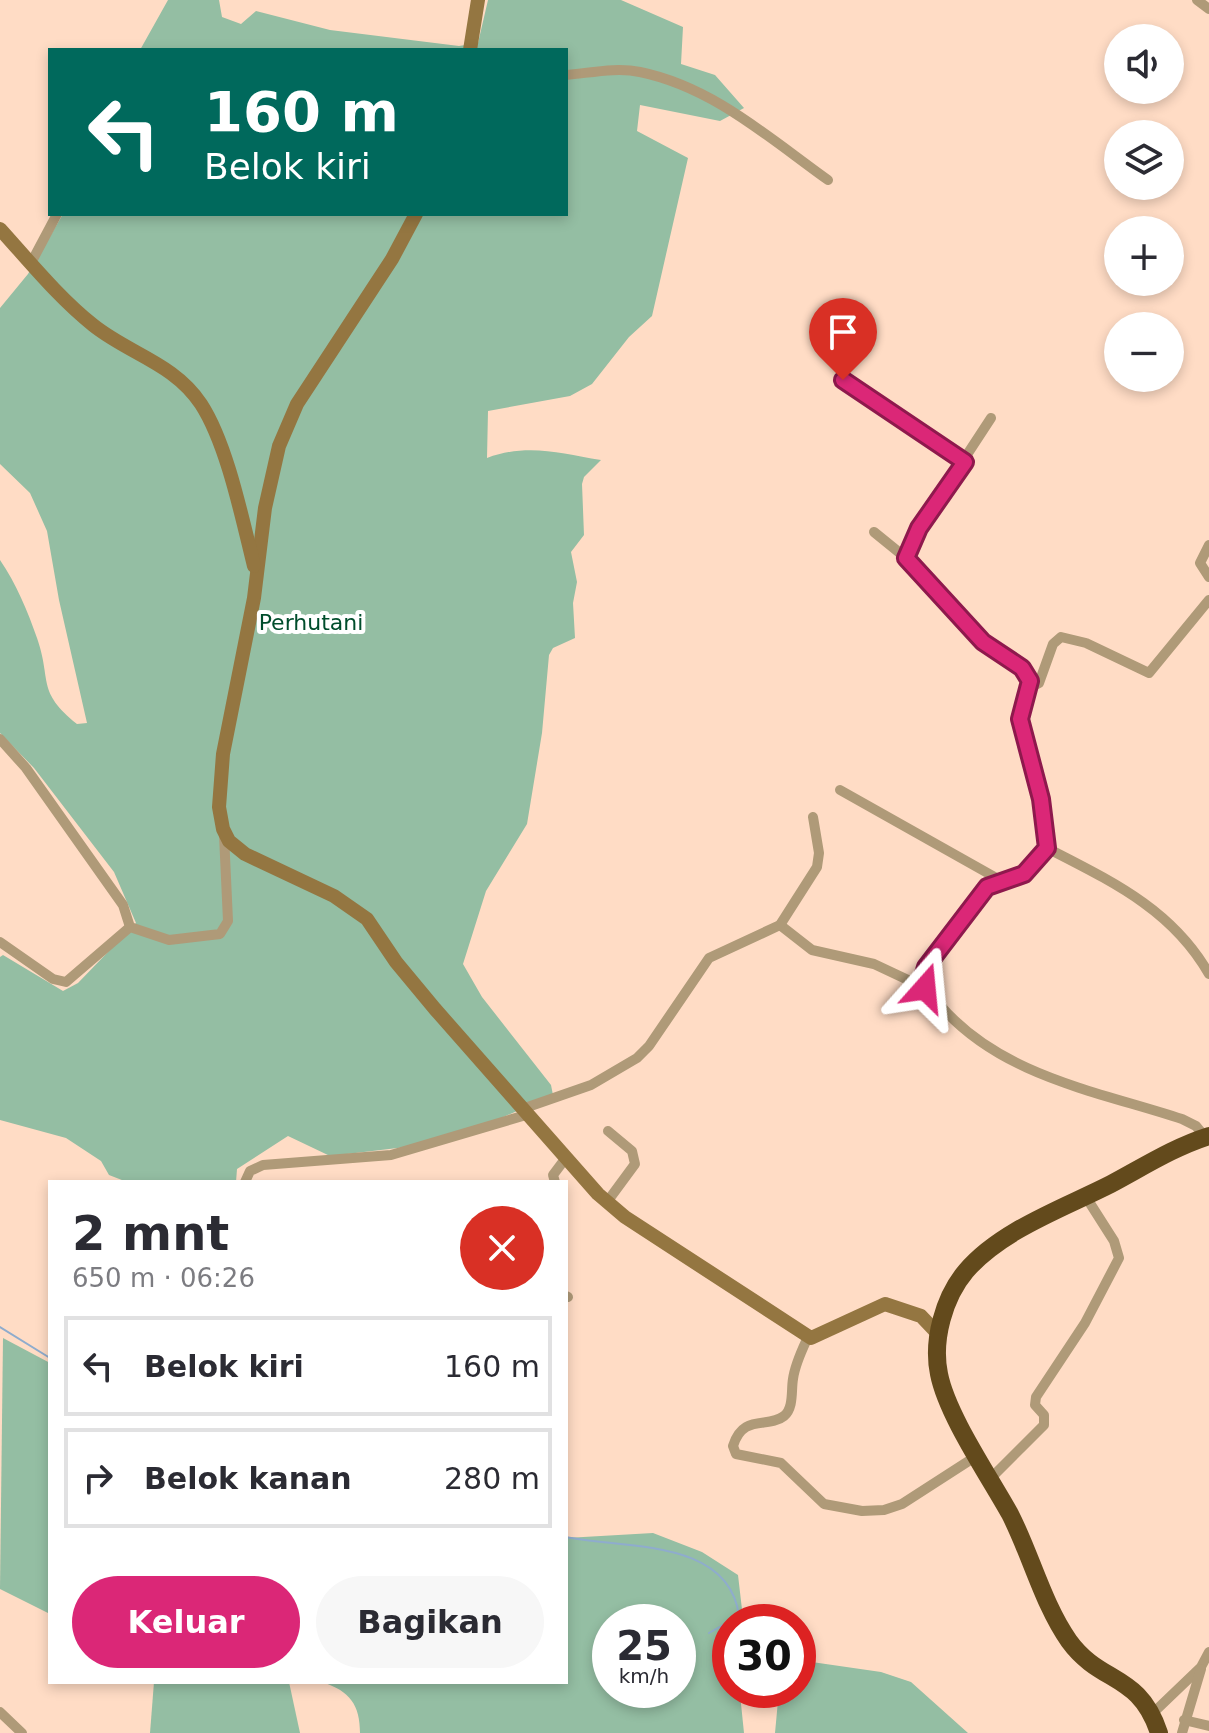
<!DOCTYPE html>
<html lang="id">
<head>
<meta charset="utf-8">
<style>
	:root { --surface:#fff; --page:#f7f7f7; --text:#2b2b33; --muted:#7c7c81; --line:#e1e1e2; --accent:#db2777 }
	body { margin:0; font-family:"DejaVu Sans",sans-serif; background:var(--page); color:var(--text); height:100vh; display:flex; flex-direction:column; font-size:30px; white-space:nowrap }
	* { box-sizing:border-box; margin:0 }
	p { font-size:26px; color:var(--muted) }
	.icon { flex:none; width:44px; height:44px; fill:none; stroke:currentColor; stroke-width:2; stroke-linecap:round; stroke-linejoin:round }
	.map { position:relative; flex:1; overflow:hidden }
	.sheet { position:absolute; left:48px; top:1180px; width:520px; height:504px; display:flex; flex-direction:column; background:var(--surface); border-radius:0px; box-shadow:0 4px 12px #0003 }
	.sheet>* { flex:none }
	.guide { position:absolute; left:48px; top:48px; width:520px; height:168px; border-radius:0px; box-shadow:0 4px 12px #0003; background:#00695c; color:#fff; overflow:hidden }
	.tools { position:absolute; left:1104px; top:24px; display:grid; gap:16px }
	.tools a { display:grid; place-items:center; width:80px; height:80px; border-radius:50%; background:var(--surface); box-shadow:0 4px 12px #0003; font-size:40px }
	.speed { position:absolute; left:592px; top:1604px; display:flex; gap:16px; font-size:40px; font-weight:700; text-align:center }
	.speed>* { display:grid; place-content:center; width:104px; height:104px; border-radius:50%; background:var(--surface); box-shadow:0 4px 12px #0003; line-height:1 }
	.speed small { font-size:20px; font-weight:400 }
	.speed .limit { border:12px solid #d22; background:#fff; color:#111 }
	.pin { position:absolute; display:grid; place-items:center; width:68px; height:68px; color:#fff; margin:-82px -34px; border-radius:50% 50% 50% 0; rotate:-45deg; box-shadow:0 0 8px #0007 }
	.pin .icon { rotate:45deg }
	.me { position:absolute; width:88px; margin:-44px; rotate:18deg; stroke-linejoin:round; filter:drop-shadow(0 0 6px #0008) }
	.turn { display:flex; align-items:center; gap:28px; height:168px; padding:0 24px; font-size:36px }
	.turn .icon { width:104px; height:104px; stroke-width:2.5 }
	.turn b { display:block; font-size:56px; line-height:68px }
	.round { display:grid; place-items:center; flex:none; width:84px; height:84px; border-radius:42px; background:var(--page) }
	.overview { display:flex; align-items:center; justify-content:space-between; height:136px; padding:0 24px }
	h1 { font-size:48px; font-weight:700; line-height:60px }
	.action { display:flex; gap:16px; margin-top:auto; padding:16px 24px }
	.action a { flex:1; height:92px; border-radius:48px; background:var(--accent); color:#fff; font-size:32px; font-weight:700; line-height:92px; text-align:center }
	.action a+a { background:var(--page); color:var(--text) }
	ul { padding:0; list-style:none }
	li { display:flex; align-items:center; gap:24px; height:100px; margin:0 16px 12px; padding:0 8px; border:4px solid var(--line); border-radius:0px }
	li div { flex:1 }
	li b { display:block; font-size:30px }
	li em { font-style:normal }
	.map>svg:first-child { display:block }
	.forest { fill:#94bea3; fill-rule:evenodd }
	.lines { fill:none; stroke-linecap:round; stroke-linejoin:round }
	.stream { stroke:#8faccd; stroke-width:2 }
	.street { stroke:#af9a78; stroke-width:10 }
	.secondary { stroke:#947641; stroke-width:14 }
	.highway { stroke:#634a1c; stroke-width:18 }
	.route-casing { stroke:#8e194d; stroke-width:20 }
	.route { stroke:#db2777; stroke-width:14 }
	.labels { text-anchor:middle; stroke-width:8; stroke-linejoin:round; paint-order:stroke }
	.park-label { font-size:22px; fill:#004d2c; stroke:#fff }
</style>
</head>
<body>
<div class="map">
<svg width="1209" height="1733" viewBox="0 0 1209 1733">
	<rect width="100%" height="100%" fill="#ffdcc5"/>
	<g class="forest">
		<path d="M168 0H219L222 17 241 24 256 11 330 30 459 46 478 43 488 0H621L683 27 681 64 715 75 744 108 720 121 640 105 637 131 688 158 652 316 629 337 592 384 570 396 488 411 487 458C528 443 559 453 601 460L584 477 582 484 584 535 571 552 577 582 573 603 575 638 553 648 549 655 542 733 527 824 486 891 463 964 482 997 551 1085 553 1095 501 1118 406 1147 330 1156 288 1136 237 1169 236 1182H127L109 1175 101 1161 66 1138 0 1120V957L3 955 63 991 78 983 136 923 114 872 34 768 0 733V560C16 583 28 612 37 638 52 681 36 691 77 724L87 723 59 600 47 531 30 493 0 464V308L28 274 63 214H566V50H140Z"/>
		<path d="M3 1338 50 1363V1614L0 1589Z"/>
		<path d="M653 1533 702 1552 738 1575 743 1618 730 1622 716 1638 730 1662V1690H739L740 1694 744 1733H360C360 1705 350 1691 322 1682H566V1538ZM610 1622H678V1690H610Z"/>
		<path d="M798 1660 881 1672 911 1682 968 1733H775L779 1690H798Z"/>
		<path d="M154 1682H289L300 1733H150Z"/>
	</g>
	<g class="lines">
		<g class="stream">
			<path d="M0 1327 50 1358"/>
			<path d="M566 1537C624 1549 729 1538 739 1616L709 1633"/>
		</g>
		<g class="street">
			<path d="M1197 0 1209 9"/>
			<path d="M566 75C590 73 616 67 640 72 713 87 769 138 828 180"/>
			<path d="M31 263 57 214"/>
			<path d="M843 380 965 462"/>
			<path d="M991 418 919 528 906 558 983 642 1027 673C1034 690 1017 702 1020 720 1027 763 1041 803 1047 848L1024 874 987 887 926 967C918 982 929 993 939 1004 1000 1076 1097 1091 1182 1119L1196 1126 1205 1137"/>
			<path d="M874 532 906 558"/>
			<path d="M1209 545 1200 563 1209 577"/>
			<path d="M1029 688 1039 683 1053 644 1061 637 1086 643 1149 673 1209 600"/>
			<path d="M0 739 26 768 123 905 130 927"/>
			<path d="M840 790 1000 880"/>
			<path d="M1047 848C1111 881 1172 909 1209 974"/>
			<path d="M780 925 812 950 874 964 925 988"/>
			<path d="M0 942 53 979 66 982 130 927 169 940 220 934 228 921 224 835"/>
			<path d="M522 1109 591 1085 637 1058 649 1046 709 958 780 925 817 867 819 853 813 817"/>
			<path d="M245 1182 250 1171 263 1165 391 1155 526 1115"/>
			<path d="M555 1182 553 1175 565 1159"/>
			<path d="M607 1202 635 1164 632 1151 608 1131"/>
			<path d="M566 1296 568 1297"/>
			<path d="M808 1337C802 1350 795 1364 793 1379 791 1390 794 1408 784 1416 768 1429 743 1413 733 1446L736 1454 781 1463 824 1504 862 1511 884 1510 902 1504 978 1455"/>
			<path d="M990 1479 1044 1425V1415L1035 1405 1036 1397 1085 1323 1119 1258 1114 1241 1086 1197"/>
			<path d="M0 1712 22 1733"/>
			<path d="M1153 1713 1201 1667 1209 1652"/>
			<path d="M1184 1720 1209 1726"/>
			<path d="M1182 1733 1201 1669"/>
		</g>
		<g class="secondary">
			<path d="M470 50 478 0"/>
			<path d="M416 214 392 259 297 404 279 446 265 508 254 598 223 754 219 807 223 829 229 841 245 854 334 896 367 919 396 962 435 1009 598 1194 625 1217 811 1338 885 1304 921 1316 939 1335"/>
			<path d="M0 229C29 261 59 298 93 325 129 354 174 363 201 404 227 444 242 518 254 566"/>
		</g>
		<path class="highway" d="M1159 1733C1139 1672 1101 1685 1069 1641 1043 1604 1031 1555 1010 1514 989 1476 947 1415 939 1374 932 1340 944 1297 966 1271 1001 1230 1064 1208 1111 1184 1143 1167 1174 1147 1209 1136"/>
	</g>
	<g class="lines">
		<g class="route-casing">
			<path id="route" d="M843 380 965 462 919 528 906 558 983 642 1022 668 1030 681 1020 719 1041 799 1047 848 1024 874 987 887 926 967 923 977 925 988"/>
		</g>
		<use href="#route" class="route"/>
	</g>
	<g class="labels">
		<g class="park-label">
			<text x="311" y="630">Perhutani</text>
		</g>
	</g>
</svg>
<div class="tools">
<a><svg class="icon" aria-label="sound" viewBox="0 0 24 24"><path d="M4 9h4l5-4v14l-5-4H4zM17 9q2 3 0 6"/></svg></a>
<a><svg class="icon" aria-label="layers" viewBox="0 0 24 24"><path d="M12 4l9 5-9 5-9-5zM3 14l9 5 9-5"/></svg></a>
<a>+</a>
<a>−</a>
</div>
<div class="speed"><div>25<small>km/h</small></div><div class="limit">30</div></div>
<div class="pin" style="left:843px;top:380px;background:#d93025"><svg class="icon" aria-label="arrive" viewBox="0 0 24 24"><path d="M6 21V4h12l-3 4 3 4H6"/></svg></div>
<svg class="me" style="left:925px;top:988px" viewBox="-20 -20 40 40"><path d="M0-17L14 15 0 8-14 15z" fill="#db2777" stroke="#fff" stroke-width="4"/></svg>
<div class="guide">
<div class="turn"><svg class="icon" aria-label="left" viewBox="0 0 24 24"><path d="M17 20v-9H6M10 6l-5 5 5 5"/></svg><div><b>160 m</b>Belok kiri</div></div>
</div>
<section class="sheet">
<div class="overview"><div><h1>2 mnt</h1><p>650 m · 06:26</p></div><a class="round" style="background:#d93025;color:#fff"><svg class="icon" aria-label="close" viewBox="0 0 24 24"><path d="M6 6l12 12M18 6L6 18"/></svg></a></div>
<ul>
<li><svg class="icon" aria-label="left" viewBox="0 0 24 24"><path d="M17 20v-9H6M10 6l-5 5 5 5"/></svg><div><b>Belok kiri</b></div><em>160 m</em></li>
<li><svg class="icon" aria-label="right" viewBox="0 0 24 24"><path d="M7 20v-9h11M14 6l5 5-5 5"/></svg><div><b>Belok kanan</b></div><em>280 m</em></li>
</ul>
<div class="action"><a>Keluar</a><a>Bagikan</a></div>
</section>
</div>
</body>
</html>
